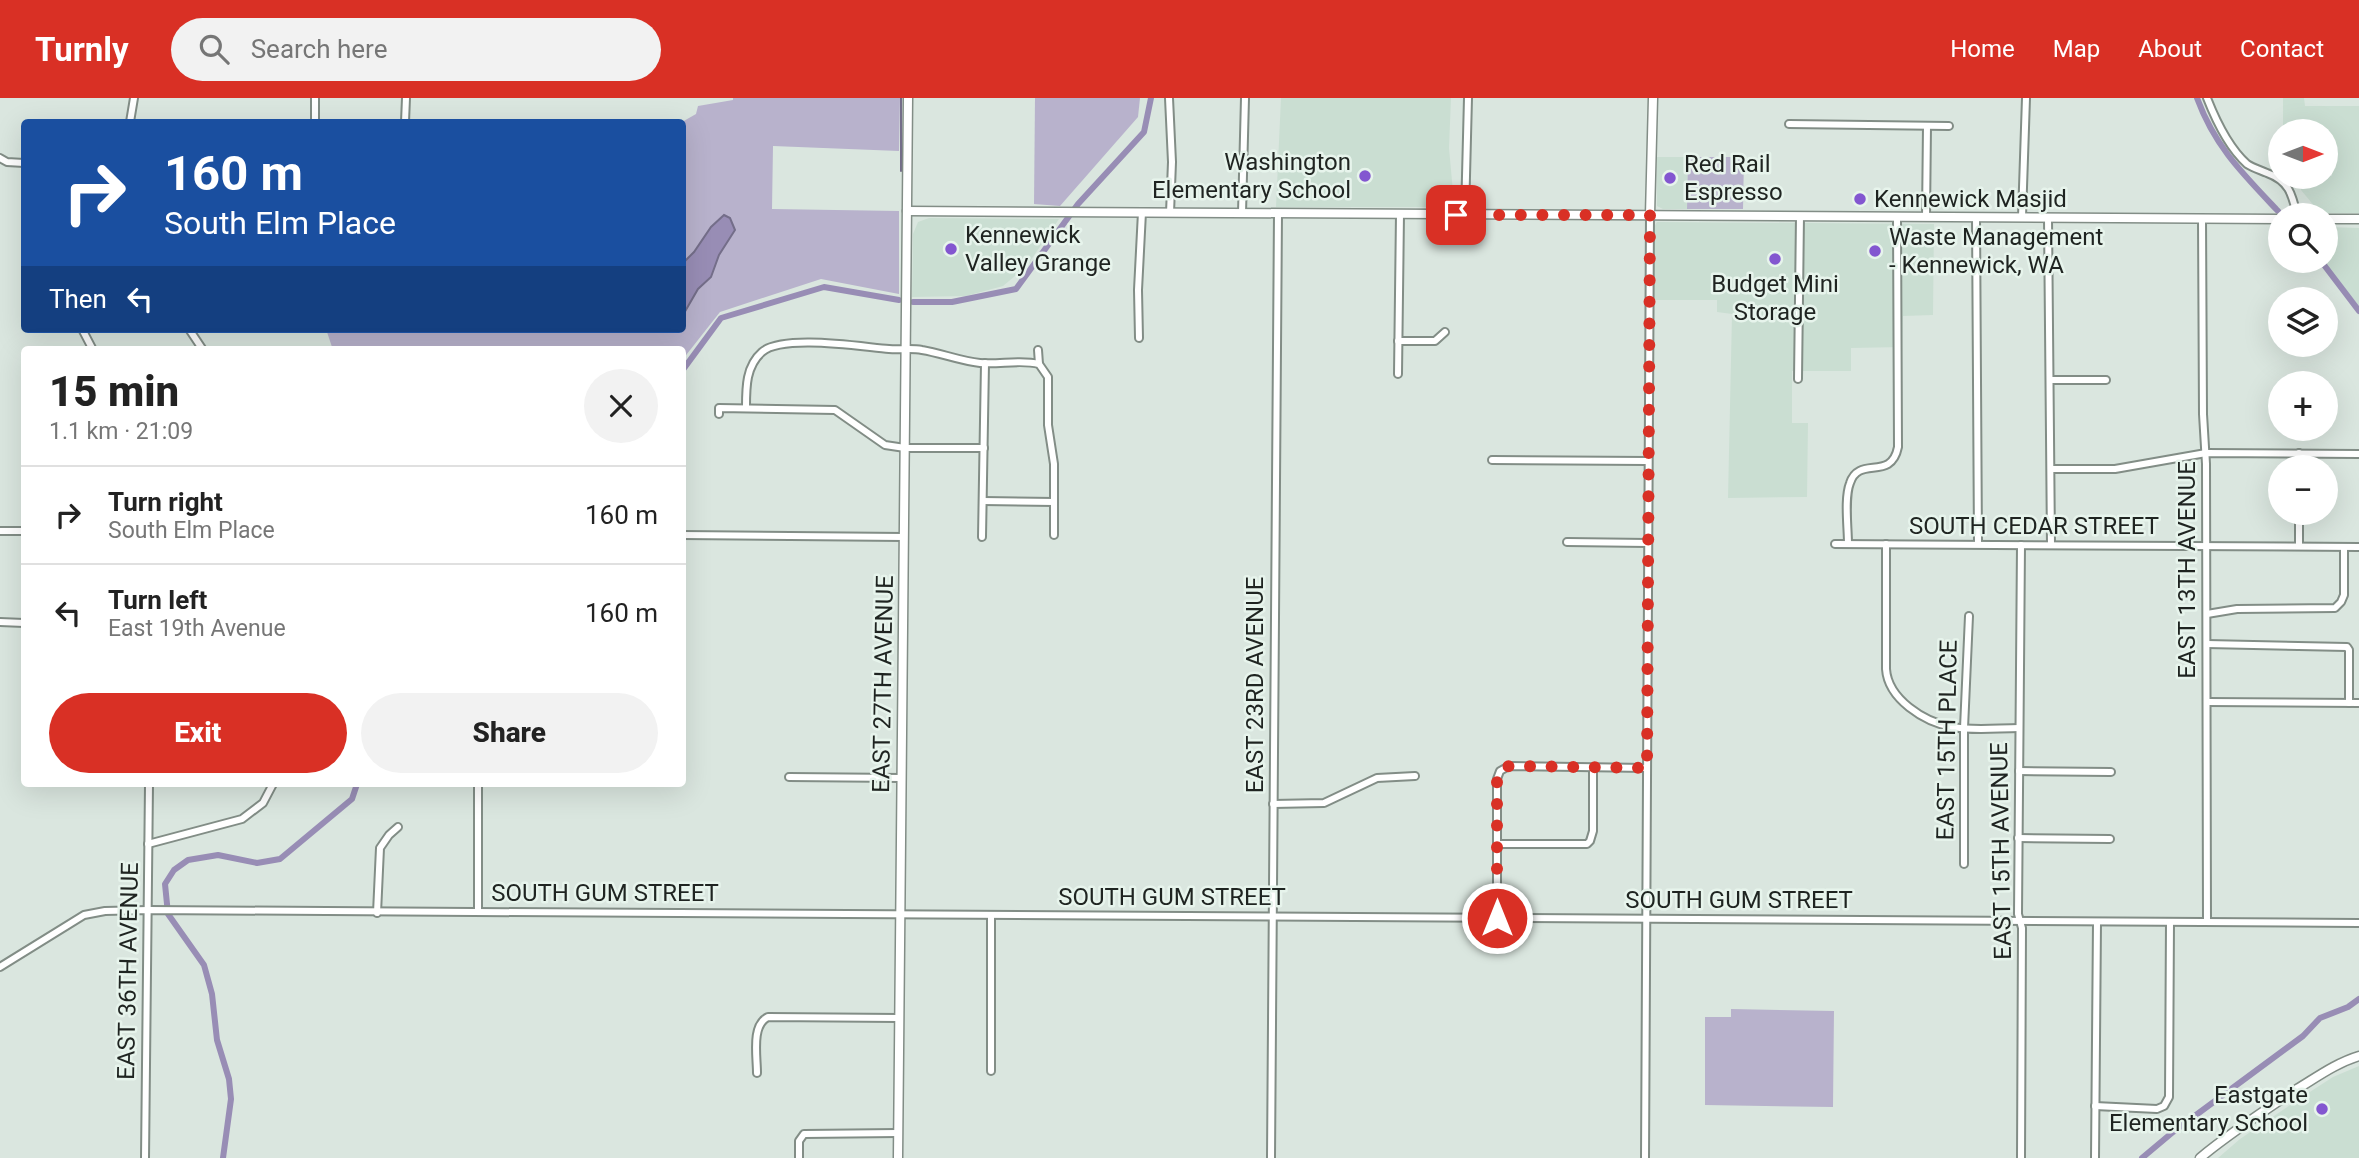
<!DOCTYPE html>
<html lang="en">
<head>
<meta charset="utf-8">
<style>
	:root { --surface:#fff; --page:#f2f2f2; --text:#222; --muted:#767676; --line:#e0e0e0; --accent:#d93025 }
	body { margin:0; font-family:Roboto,sans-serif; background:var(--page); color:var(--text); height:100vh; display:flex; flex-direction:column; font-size:26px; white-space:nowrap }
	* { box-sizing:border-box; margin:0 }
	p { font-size:23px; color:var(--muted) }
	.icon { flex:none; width:38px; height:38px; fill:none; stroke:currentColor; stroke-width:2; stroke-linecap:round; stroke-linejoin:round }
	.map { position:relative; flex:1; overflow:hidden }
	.panel { position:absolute; left:21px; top:248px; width:665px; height:441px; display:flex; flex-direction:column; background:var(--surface); border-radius:7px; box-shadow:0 7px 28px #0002 }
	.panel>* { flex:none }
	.guide { position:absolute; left:21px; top:21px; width:665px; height:214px; border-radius:7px; box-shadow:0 7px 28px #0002; background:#1a4fa0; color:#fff; overflow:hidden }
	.needle { width:46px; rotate:90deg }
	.tools { position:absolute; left:2268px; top:21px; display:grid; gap:14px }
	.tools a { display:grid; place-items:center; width:70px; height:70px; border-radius:50%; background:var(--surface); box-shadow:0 7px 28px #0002; font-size:35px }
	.pin { position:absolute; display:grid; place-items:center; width:60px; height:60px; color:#fff; margin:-30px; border-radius:14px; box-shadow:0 4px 10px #0006 }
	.me { position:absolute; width:77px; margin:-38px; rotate:0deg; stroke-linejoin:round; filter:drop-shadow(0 0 5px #0008) }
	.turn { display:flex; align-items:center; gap:24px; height:147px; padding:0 28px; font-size:32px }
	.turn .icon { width:91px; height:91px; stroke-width:2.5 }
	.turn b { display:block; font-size:49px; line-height:60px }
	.then { display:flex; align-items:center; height:66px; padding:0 28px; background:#0003; gap:14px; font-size:26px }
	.round { display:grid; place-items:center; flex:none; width:74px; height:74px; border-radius:37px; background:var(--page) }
	.summary { display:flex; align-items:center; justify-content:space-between; height:119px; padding:0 28px }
	h1 { font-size:42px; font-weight:800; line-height:52px }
	.action { display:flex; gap:14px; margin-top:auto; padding:14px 28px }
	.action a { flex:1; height:80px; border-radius:42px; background:var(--accent); color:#fff; font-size:28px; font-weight:800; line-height:80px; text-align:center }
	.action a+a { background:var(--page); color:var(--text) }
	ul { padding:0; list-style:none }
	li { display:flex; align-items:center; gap:21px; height:98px; padding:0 28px; border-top:2px solid var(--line) }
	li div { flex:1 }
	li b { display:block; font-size:26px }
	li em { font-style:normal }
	header { display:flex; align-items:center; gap:42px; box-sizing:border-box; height:98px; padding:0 35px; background:var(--accent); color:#fff }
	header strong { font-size:33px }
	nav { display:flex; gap:38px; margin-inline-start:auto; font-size:24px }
	.search { width:490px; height:63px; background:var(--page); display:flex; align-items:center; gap:18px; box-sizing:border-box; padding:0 24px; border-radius:38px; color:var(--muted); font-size:26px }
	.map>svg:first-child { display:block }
	.built { fill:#caded2 }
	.green { fill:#b8b2cc }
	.water { fill:#988db5; stroke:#746e89; stroke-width:2 }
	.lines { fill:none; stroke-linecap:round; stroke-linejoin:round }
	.stream { stroke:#746e89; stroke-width:2 }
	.canal { stroke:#988db5; stroke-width:6 }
	.street-casing { stroke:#828d86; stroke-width:10 }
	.secondary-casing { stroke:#828d86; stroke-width:11 }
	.street { stroke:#fff; stroke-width:6 }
	.secondary { stroke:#fff; stroke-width:8 }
	.route { stroke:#d93025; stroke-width:12; stroke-dasharray:0 21.6 }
	.poi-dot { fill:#8356d0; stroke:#e7f4ec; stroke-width:2.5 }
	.labels { text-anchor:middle; stroke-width:5; stroke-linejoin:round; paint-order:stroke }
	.poi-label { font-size:24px; fill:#1f2421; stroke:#e7f4ec; text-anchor:start }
	.street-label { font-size:24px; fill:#1f2421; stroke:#e7f4ec }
</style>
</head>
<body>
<header>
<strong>Turnly</strong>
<div class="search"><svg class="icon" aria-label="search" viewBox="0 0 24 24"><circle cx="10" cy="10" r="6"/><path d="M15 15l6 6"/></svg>Search here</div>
<nav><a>Home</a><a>Map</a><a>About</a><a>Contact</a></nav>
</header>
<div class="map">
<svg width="2359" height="1060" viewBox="0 0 2359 1060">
	<rect width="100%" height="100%" fill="#dae6df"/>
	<g class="built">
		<path d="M1281 0H1451L1449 50 1454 105 1448 109H1276Z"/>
		<path d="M2283 0H2304L2305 8H2359V115H2320L2301 92V79L2332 78 2331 37 2326 36V33H2283Z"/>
		<path d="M1657 59H1688L1687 111H1663L1657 108Z"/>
		<path d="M929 120 1059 121 1026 169 1003 188 966 198 912 199 913 136 918 124Z"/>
		<path d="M1657 124 1934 126 1933 217 1903 218 1902 249 1851 250V273H1792V325H1808L1807 399 1728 400 1732 216 1717 214V202H1653L1654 129Z"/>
		<path d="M2326 129 2359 130V208L2323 163H2326Z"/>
		<path d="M2359 968V1060H2218L2240 1041 2299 1001 2333 979Z"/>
	</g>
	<g class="green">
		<path d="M733 0H900L899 53 773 48 772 111 899 113V196L821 181 720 214 683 261 682 252H333L326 231H446L464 234 466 231H682V24L696 16 698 8 733 2Z"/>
		<path d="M1035 0H1140L1138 19 1060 108 1034 106Z"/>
		<path d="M1688 59H1744L1743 111H1687Z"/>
		<path d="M1731 911 1834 913 1833 1009 1705 1007V919H1731Z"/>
	</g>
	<path class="water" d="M724 117 730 120 735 132 719 157 711 179 698 191 683 217V165L694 154 711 129Z"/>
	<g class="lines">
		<path class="stream" d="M901 0V73"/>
		<g class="canal">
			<path d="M2197 0C2215 49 2243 76 2278 113"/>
			<path d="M2321 163 2359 213"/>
			<path d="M913 204H952L1016 191 1078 106 1144 34 1151 0"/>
			<path d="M682 273 721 220 824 189 899 202"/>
			<path d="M223 1060 231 1001 229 981 217 942 212 896 204 867 168 816 165 786 174 772 188 762 218 757 257 765 280 761 352 701 357 686"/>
			<path d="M2142 1060 2173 1034 2303 938 2320 920 2348 909 2359 901"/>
		</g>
		<g class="street-casing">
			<g id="street">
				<path d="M1169 0 1172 64 1170 115"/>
				<path d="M2207 0C2216 23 2228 49 2247 66 2253 70 2260 72 2267 75 2289 83 2292 96 2297 117"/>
				<path d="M130 24 134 0"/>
				<path d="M315 24V0"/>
				<path d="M405 24 406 0"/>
				<path d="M1789 26 1949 28"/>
				<path d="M0 60 7 64 24 65"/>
				<path d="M1242 115 1245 0"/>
				<path d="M1465 117 1468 0"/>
				<path d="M1926 119 1927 28"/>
				<path d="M1976 119 1978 446"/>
				<path d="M2022 119 2026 0"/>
				<path d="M2048 120 2051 447"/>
				<path d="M2202 120 2203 316 2206 366 2207 824"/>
				<path d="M82 231 93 252"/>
				<path d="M189 231 203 252"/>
				<path d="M1139 240 1138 192 1142 114"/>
				<path d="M1398 243H1435L1445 234"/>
				<path d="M1038 252 1039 266"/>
				<path d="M1398 276 1400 116"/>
				<path d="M1798 281 1800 118"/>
				<path d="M2050 282H2106"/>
				<path d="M746 309C746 289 746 268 762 254 783 236 862 249 889 251 900 252 911 250 922 252 941 255 960 263 980 265 999 267 1020 261 1039 266L1048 279V327L1054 366V437"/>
				<path d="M719 316V310L835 312 885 347 905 350H984"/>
				<path d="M1492 362 1648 363"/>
				<path d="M2299 369V355"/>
				<path d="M2051 371H2115L2206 355 2359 356"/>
				<path d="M983 403 1054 404"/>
				<path d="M0 433H24"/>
				<path d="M682 437 904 439"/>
				<path d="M982 439 985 265"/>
				<path d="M1567 444 1648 445"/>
				<path d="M1835 446 2359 449"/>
				<path d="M1848 446C1848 429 1844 400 1850 385 1859 357 1891 384 1898 349L1897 119"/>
				<path d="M1886 446V571C1888 601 1924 624 1952 629 1974 633 1998 630 2019 630"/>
				<path d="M2021 447 2018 816 2022 830 2021 1060"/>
				<path d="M2299 448V415"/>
				<path d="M2207 516 2237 511 2335 510 2341 504 2344 497V449"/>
				<path d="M0 524 24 525"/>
				<path d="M2207 546 2347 549 2349 552V605"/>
				<path d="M2207 604 2359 605"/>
				<path d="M2019 673 2111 674"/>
				<path d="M789 679 902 680"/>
				<path d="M1273 706 1324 705 1377 680 1415 678"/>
				<path d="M2018 740 2110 741"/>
				<path d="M148 746 242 721 263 705 273 686"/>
				<path d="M1497 746H1587L1590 743 1593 733V670"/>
				<path d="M1964 766V630L1969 518"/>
				<path d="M478 814V686"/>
				<path d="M377 815 380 750 389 737 398 729"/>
				<path d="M1497 820V681L1500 673 1509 668 1647 670"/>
				<path d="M0 869 84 817 105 813 148 812 2359 825"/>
				<path d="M991 973V818"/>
				<path d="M757 975C757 958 751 927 768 919L899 920"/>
				<path d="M2095 1008 2157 1011 2164 1008 2169 999 2170 824"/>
				<path d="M145 1060 149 686"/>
				<path d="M799 1060V1043L804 1036 898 1035"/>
				<path d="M1271 1060 1278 115"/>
				<path d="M1645 1060 1650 117"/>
				<path d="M2095 1060 2097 824"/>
			</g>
		</g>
		<g class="secondary-casing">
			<g id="secondary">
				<path d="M907 113 2280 121"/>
				<path d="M1650 117 1653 0"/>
				<path d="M2326 121H2359"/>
				<path d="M898 1060 908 0"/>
				<path d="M2200 1060C2230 1035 2264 1013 2297 991 2317 979 2336 965 2359 958"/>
			</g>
		</g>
		<use href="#street" class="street"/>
		<use href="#secondary" class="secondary"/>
	</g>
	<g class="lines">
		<path class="route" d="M1456 117H1650L1647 670 1509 668 1500 673 1497 681V820"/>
	</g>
	<g class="poi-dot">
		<circle cx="1365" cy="78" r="7"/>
		<circle cx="1670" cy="80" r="7"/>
		<circle cx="1860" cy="101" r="7"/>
		<circle cx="951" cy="151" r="7"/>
		<circle cx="1875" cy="153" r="7"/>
		<circle cx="1775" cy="161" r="7"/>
		<circle cx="2322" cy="1011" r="7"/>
	</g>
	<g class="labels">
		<g class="poi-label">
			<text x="1351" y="72" text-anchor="end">Washington<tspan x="1351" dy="28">Elementary School</tspan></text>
			<text x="1684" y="74">Red Rail<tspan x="1684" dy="28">Espresso</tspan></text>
			<text x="1874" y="109">Kennewick Masjid</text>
			<text x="965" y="145">Kennewick<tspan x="965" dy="28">Valley Grange</tspan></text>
			<text x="1889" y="147">Waste Management<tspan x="1889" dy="28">- Kennewick, WA</tspan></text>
			<text x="1775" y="194" text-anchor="middle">Budget Mini<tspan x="1775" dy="28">Storage</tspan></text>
			<text x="2308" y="1005" text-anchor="end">Eastgate<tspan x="2308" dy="28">Elementary School</tspan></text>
		</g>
		<g class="street-label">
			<text x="2034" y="436">SOUTH CEDAR STREET</text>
			<text transform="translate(2187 472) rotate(-90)" y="8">EAST 13TH AVENUE</text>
			<text transform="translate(883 586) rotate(-89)" y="8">EAST 27TH AVENUE</text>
			<text transform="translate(1255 587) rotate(-90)" y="8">EAST 23RD AVENUE</text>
			<text transform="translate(1947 642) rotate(-89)" y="8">EAST 15TH PLACE</text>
			<text transform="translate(2001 753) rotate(-91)" y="8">EAST 15TH AVENUE</text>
			<text x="605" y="803">SOUTH GUM STREET</text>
			<text x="1172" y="807">SOUTH GUM STREET</text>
			<text x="1739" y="810">SOUTH GUM STREET</text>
			<text transform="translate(128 873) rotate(-89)" y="8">EAST 36TH AVENUE</text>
		</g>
	</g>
</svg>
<div class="tools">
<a><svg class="needle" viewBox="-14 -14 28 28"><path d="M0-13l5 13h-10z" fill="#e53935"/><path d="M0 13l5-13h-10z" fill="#767676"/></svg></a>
<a><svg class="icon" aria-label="search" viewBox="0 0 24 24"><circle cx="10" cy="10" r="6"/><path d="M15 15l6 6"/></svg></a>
<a><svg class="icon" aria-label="layers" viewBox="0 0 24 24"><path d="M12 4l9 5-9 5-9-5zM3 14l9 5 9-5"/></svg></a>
<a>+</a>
<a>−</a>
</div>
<div class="pin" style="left:1456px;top:117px;background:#d93025"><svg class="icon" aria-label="arrive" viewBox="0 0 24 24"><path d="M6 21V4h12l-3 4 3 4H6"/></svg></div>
<svg class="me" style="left:1497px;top:820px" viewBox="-20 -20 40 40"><circle r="17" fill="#d93025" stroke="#fff" stroke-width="3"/><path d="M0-11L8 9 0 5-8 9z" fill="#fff"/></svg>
<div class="guide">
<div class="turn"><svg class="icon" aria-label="right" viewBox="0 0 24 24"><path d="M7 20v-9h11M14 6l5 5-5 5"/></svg><div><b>160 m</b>South Elm Place</div></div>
<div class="then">Then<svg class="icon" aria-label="left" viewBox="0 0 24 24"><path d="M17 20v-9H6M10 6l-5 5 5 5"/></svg></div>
</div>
<section class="panel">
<div class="summary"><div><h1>15 min</h1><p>1.1 km · 21:09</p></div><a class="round"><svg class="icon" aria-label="close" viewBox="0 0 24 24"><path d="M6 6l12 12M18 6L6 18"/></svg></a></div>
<ul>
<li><svg class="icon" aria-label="right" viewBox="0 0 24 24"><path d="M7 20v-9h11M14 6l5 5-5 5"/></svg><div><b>Turn right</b><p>South Elm Place</p></div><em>160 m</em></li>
<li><svg class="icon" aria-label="left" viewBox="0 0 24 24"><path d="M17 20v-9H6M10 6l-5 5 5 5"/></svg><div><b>Turn left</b><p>East 19th Avenue</p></div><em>160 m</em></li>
</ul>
<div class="action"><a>Exit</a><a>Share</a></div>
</section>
</div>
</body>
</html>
